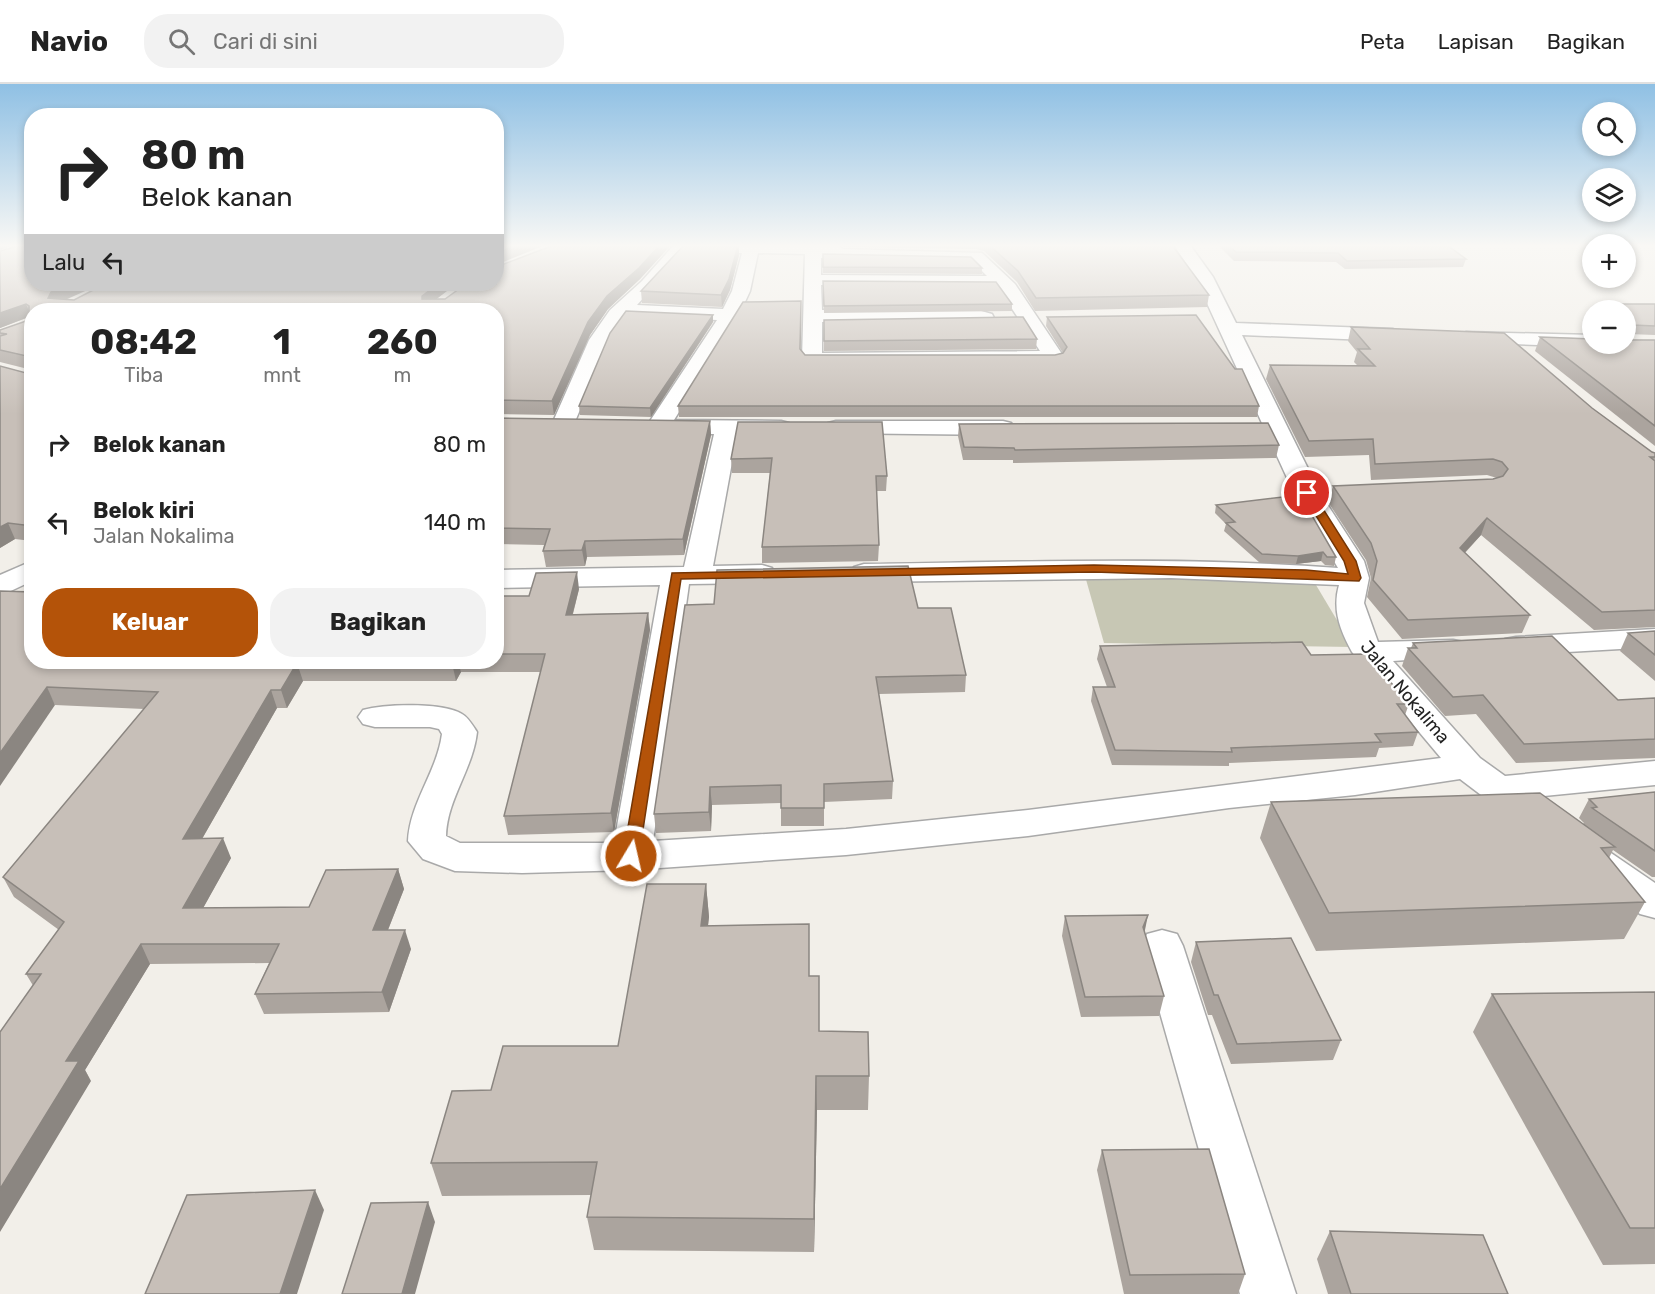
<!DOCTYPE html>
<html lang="id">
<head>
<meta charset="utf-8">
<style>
	:root { --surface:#fff; --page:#f2f2f2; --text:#222; --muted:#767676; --line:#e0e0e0; --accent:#b45309 }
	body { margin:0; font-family:Rubik,sans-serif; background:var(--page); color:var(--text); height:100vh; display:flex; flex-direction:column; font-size:22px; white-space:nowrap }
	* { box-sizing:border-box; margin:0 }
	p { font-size:20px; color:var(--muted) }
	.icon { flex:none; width:33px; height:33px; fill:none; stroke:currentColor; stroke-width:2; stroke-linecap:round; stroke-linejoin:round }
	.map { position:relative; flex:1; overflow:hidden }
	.drawer { position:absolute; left:24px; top:219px; width:480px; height:366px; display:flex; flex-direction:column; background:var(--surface); border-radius:24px; box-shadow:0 3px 9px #0003 }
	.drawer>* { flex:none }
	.guide { position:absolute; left:24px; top:24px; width:480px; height:183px; border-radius:24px; box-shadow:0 3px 9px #0003; background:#fff; color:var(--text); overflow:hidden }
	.fabs { position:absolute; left:1582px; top:18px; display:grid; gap:12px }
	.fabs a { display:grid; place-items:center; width:54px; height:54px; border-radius:50%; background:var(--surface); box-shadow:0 3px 9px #0003; font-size:30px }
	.pin { position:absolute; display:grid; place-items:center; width:51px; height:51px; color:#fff; margin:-26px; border:3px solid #fff; border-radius:50%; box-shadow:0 2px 6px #0007 }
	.me { position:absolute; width:66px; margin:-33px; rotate:9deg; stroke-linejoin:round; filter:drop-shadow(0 0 4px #0008) }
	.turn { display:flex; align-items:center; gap:21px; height:126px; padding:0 18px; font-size:27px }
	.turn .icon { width:78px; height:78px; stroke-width:2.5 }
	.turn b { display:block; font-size:42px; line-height:51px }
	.then { display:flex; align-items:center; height:57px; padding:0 18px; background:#0003; gap:12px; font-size:22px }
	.eta { display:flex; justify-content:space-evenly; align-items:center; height:102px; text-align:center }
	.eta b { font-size:36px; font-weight:700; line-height:42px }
	.button { display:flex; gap:12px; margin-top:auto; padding:12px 18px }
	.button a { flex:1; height:69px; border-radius:24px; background:var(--accent); color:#fff; font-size:24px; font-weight:700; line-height:69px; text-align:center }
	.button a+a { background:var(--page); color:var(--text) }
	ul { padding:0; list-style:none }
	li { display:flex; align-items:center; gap:18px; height:78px; padding:0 18px }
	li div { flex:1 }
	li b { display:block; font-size:22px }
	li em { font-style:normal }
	header { display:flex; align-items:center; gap:36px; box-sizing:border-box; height:84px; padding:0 30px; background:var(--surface); border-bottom:2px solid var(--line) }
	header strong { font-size:28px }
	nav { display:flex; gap:33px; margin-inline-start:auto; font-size:21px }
	.search { width:420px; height:54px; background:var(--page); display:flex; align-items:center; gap:15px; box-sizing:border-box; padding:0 21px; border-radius:24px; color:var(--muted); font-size:22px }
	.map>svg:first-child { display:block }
	.construction { fill:#c7c7b4 }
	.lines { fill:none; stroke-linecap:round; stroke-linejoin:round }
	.street-casing { stroke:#a9a9a9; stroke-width:3 }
	.street { fill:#fff; fill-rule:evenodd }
	.wall { fill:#aba49e }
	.shaded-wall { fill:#8b8681 }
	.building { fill:#c7bfb8; stroke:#8b8681; stroke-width:1.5 }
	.route { fill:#b45309; stroke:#753606; stroke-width:1.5 }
	.labels { text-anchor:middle; stroke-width:5; stroke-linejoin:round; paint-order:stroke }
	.street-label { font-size:18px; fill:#222; stroke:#fff }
</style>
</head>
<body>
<header>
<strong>Navio</strong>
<div class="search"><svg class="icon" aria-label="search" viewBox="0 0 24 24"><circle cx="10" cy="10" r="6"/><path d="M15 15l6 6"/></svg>Cari di sini</div>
<nav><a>Peta</a><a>Lapisan</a><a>Bagikan</a></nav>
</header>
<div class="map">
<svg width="1655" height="1210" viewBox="0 0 1655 1210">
	<rect width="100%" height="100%" fill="#f2efe9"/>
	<path class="construction" d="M1085 492 1313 496 1353 563 1104 559Z"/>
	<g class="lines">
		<g class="street-casing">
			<g id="street">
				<path d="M674 161H836L843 165 982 169 1015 200 1064 273 1061 277 1054 279H805L802 275 805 170 758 169 750 207 739 231 674 336 781 337 789 339 793 344 789 349 737 351 713 482 762 481 772 484 776 490 772 496 762 499 689 500 653 757 846 745 1028 726 1441 674 1352 568C1340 546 1332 526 1339 501L1171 494 864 498 854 495 850 489 854 483 864 480C1022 478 1180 472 1338 484L1294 409 1195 193 1174 161H1190L1213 193 1236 239 1393 245 1403 251 1393 257 1242 251 1320 409 1364 477 1369 494 1364 519 1378 558 1453 556 1464 558 1469 565 1464 572 1393 577 1480 674 1505 692 1655 677V701L1534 713 1552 727 1558 736 1552 745 1539 749 1526 745 1460 695 1355 711 1229 724 1028 752 846 771 631 786 522 789 455 787 423 775 408 757C410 718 437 688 442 650L439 645 430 643H375L363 640 358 633 363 626C384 620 443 618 462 630 468 633 473 642 477 648 473 685 447 715 446 752L460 759H614L660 501 496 504V486L684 483 714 350H658L650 348 646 343 717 236 626 232 609 256 574 340 571 345H555L552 340 589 256 610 226 642 197ZM685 168 742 169 732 207 723 225 637 221ZM821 174 972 177 987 192 821 191ZM821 201 997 202 1040 267 822 269V238L973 237 985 240 994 234 992 230 974 225 822 226Z"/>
				<path d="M1466 248 1593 251V260H1601L1593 263 1459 258 1456 254Z"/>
				<path d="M836 337H1003L1011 339 1015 344 1011 349 1003 351 828 349 824 344 828 339Z"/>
				<path d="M32 477V497L0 512V491Z"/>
				<path d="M1655 545V563L1516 571 1505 569 1500 562 1505 555 1516 553Z"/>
				<path d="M1597 765 1611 769 1655 799V834L1640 830 1583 789 1577 779 1583 769Z"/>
				<path d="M1162 846 1177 850 1183 862 1296 1210H1240L1141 862 1147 850Z"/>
			</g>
		</g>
		<use href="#street" class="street"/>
	</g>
	<g class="wall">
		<path d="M554 161H671L640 195 608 225 590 251 554 331 496 330V226H32V457L15 455 0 464 26 289 29 286 28 285 0 278V246L29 236V233L0 244V167L67 215 74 216 456 200 436 215H445Z"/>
		<path d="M739 161V171L730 206 722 223 642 219 641 207Z"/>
		<path d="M840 161H1172L1209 211 1207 223 1035 227 1017 198 984 167 976 165 844 163Z"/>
		<path d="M1218 161H1447L1466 175 1463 183 1345 185 1336 178 1234 177Z"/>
		<path d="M823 170 982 184V190L823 189Z"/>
		<path d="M823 197 1012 220V227L824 229Z"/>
		<path d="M1597 220H1655V251L1628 250 1626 248V226H1595Z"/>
		<path d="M1047 233 1259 322 1257 333H679L678 322 800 266 805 271H1055L1063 269 1046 242Z"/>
		<path d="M824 236 1037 255 1036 265 824 267Z"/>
		<path d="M713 238 651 333 580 331 579 322Z"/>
		<path d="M1351 243 1592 324 1652 368 1655 369V543L1594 546 1481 451 1465 469 1530 531 1522 549 1402 555 1367 513 1371 494 1366 476 1328 418 1333 402 1493 395 1497 394 1487 391 1371 396 1369 371 1305 373 1266 295 1270 281H1357L1354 278 1357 268 1348 257Z"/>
		<path d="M1540 253 1655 256V362L1535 267Z"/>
		<path d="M496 334 710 337 711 351 684 471 587 473 585 482 546 483 543 467 544 461 496 460Z"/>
		<path d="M738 338 887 392 886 407H876L879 461 878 477 762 479V463L770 389H732L731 375Z"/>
		<path d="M959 340 1279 361 1276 374 1013 379V376H963L958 352Z"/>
		<path d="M1216 421 1336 473 1334 482 1325 481 1321 477 1296 480 1260 479 1224 447 1226 440 1215 429Z"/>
		<path d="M579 505 573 530 648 529 650 546 614 748 508 751 504 732 541 588H461L456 597H303L287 624H277L202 755 231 774 203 824 309 823 398 785 404 805 388 846 411 865 389 928 264 930 255 910 269 879 150 880 85 986 91 997 26 890 59 846 14 813 3 793 144 625 55 621 32 578H496V512H529Z"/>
		<path d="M918 524 966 591 965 608 879 610 893 697 892 715 824 718V742H781V719L712 721 711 747 656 749 654 730Z"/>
		<path d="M1655 547V597L1620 567 1628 549Z"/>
		<path d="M1413 559 1618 616 1655 614V674L1516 679 1476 630 1445 632 1402 582 1408 564H1411Z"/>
		<path d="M1100 562 1311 571 1409 620 1405 631 1418 648 1413 662 1379 664 1376 673 1229 679V682L1112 681 1091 617 1093 603H1107L1097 575Z"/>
		<path d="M1655 708V793H1652L1613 766 1609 774 1645 818 1624 855 1316 867 1260 754 1271 718 1583 740 1584 739 1579 734 1589 715Z"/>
		<path d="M706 800 709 833 708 841 809 892 819 947 869 992 868 1026H817L814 1168 594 1166 587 1133 591 1111 442 1112 431 1079 491 1006 618 962Z"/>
		<path d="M1065 832 1164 912 1159 932 1081 933 1062 852Z"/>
		<path d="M1196 858 1341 956 1333 976 1231 980 1212 931H1208L1191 878Z"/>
		<path d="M1655 908V1180L1603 1181 1473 948 1492 910Z"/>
		<path d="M1102 1066 1245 1190 1238 1210H1124L1097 1086Z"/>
		<path d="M1330 1147 1508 1210H1328L1317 1175Z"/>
	</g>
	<g class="shaded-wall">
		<path d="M0 161H13L0 166Z"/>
		<path d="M517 161H545L496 181V169Z"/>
		<path d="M660 161H671L640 195 608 225 590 251 554 331 552 317 588 238 607 212Z"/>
		<path d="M739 161V171L730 206 722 223 721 211Z"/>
		<path d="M70 200H101L56 220 48 214 51 208Z"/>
		<path d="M438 200H456L425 224 422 215V212Z"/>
		<path d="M26 220 31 232 0 244V229Z"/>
		<path d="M713 231V238L651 333 650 324Z"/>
		<path d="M710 337 711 351 684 471 683 455Z"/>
		<path d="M1487 434 1481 451 1453 481 1460 464Z"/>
		<path d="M8 439 15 455 0 464V443Z"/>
		<path d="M585 457 587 473 585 482 582 466Z"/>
		<path d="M1323 468 1321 477 1296 480 1298 472Z"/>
		<path d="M577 488 579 505 568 548 566 531Z"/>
		<path d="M648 529 650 546 614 748 611 729Z"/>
		<path d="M453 578H458L461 588 456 597 452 579Z"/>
		<path d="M297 579 303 597 287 624 281 606Z"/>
		<path d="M47 603 55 621 0 702V669Z"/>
		<path d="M271 606 277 624 191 774 183 755Z"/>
		<path d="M710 703 712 721 711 747 709 728Z"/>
		<path d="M223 754 231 774 192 844 183 824Z"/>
		<path d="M398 785 404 805 380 866 373 846Z"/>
		<path d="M706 800 709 833 704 875 701 842Z"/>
		<path d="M1148 831 1144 851 1143 843Z"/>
		<path d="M405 846 411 865 389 928 382 908Z"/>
		<path d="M141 860 150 880 85 986 91 997 0 1148V1105L66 977Z"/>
		<path d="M816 992 817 1026 814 1168V1135Z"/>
		<path d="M315 1106 324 1126 297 1210H280Z"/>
		<path d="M428 1118 435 1138 415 1210H402Z"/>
	</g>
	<g class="building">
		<path d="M20 161H32V200H70L51 208 48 214 74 216 105 200H438L422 212V215H445L466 200H496V183L554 161H660L639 184 607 212 588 238 552 317 496 316V226H32V442L8 439 0 443V282L26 289 29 286 27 272 0 266V252L7 250 0 249V246L29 236V222L26 220 0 229V167Z"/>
		<path d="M496 161H517L496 169Z"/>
		<path d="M684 161H738L729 195 721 211 641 207Z"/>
		<path d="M989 161H1172L1209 211 1036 214 1018 187Z"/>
		<path d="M1228 161H1447L1466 175 1347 177 1338 169 1236 168Z"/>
		<path d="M823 170 971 173 982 184 823 183Z"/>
		<path d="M823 197 996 198 1012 220 824 222Z"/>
		<path d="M801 217 800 265 805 271H1055L1063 269 1067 263 1047 233 1196 231 1235 285H1242L1259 322H678L743 218Z"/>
		<path d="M1597 220H1655V242L1632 241 1626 238V226H1608Z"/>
		<path d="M626 227 713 231 650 324 579 322 610 249Z"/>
		<path d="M1023 233 1037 255 824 257V236Z"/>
		<path d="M1351 243 1504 249 1592 324 1652 368 1655 369V373H1650L1655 377V526L1602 528 1487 434 1460 464 1530 531 1408 536 1373 496 1377 477 1371 459 1333 402 1493 395 1503 392 1508 385 1502 378 1493 375 1375 380 1373 355 1309 357 1270 281 1375 282 1358 265H1370Z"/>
		<path d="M1540 253 1593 255V260H1626V256H1655V342Z"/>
		<path d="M496 334 710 337 683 455 585 457 582 466 543 467 550 445 496 444Z"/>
		<path d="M738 338H882L887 392H876L879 461 762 463 772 374 731 375Z"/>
		<path d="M1268 339 1279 361 1015 366 1014 364 964 363 959 340Z"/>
		<path d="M1300 411 1336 473H1327L1323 468 1298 472 1262 470 1226 439 1235 438 1216 421Z"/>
		<path d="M908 482 918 524H951L966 591 876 593 893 697 824 700V724H781V701L710 703 709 728 654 730 685 521 714 520 717 486Z"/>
		<path d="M577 488 566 531 648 529 611 729 504 732 545 570H496V512H529L536 489Z"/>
		<path d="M0 507 32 508V578H453L452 579H297L281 606H271L183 755 223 754 183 824 309 823 326 786 398 785 373 846H405L382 908 255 910 279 860H141L66 977H79L0 1105V948L41 890H26L64 838 3 793 158 608 47 603 0 669Z"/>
		<path d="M1655 547V571L1628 549Z"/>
		<path d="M1552 552 1618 616 1655 614V655L1524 660 1483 611 1453 613 1408 564H1417L1413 559Z"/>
		<path d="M1302 558 1311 571 1367 570 1409 620H1397L1418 648 1375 650 1381 658 1231 664 1232 668 1115 666 1093 603H1115L1100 562Z"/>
		<path d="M1655 708V767L1592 724 1597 723 1589 715Z"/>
		<path d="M1540 709 1615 763 1601 764 1645 818 1329 829 1271 718Z"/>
		<path d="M647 800H706L701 842 809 840V892H819V947L868 948 869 992H816L814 1135 587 1133 597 1078 431 1079 452 1007 491 1006 503 962H618Z"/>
		<path d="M1148 831 1143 843 1164 912 1085 913 1065 832Z"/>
		<path d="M1291 854 1341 956 1237 960 1218 911H1214L1196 858Z"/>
		<path d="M1655 908V1144H1630L1492 910Z"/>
		<path d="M1209 1065 1245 1190 1130 1191 1102 1066Z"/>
		<path d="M315 1106 280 1210H145L187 1111Z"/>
		<path d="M428 1118 402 1210H342L371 1119Z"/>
		<path d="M1330 1147 1483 1151 1508 1210H1351Z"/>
	</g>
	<linearGradient id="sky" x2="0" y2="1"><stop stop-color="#8fc0e4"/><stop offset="0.49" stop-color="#f9f8f5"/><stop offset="1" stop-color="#f9f8f5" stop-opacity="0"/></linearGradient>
	<rect width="1655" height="330" fill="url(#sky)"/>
	<path class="route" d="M1307 406 1313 409 1356 477 1361 494 1359 497 1094 488 681 495 639 772 631 778 623 772 672 489 1094 481 1306 486 1348 490 1344 477 1302 409Z"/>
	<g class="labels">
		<g class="street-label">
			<text transform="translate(1405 608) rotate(50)" y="6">Jalan Nokalima</text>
		</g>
	</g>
</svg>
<div class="fabs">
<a><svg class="icon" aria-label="search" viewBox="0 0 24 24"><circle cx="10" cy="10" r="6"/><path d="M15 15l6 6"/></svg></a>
<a><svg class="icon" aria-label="layers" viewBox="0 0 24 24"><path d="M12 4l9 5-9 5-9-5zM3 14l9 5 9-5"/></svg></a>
<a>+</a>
<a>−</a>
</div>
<div class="pin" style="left:1307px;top:409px;background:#d93025"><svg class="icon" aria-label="arrive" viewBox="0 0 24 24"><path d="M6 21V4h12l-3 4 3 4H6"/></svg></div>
<svg class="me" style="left:631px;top:772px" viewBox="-20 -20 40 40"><circle r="17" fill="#b45309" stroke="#fff" stroke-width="3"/><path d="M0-11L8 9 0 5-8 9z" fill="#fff"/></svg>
<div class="guide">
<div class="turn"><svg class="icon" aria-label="right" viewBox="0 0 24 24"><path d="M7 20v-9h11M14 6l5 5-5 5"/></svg><div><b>80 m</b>Belok kanan</div></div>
<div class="then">Lalu<svg class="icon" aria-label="left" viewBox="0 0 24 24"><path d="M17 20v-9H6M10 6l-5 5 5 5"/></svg></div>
</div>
<section class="drawer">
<div class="eta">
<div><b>08:42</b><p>Tiba</p></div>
<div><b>1</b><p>mnt</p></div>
<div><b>260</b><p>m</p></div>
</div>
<ul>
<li><svg class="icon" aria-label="right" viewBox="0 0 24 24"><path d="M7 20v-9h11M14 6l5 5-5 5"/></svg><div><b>Belok kanan</b></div><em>80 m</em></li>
<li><svg class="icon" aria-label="left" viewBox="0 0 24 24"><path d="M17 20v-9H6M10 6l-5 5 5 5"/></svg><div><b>Belok kiri</b><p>Jalan Nokalima</p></div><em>140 m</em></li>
</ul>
<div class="button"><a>Keluar</a><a>Bagikan</a></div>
</section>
</div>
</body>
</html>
